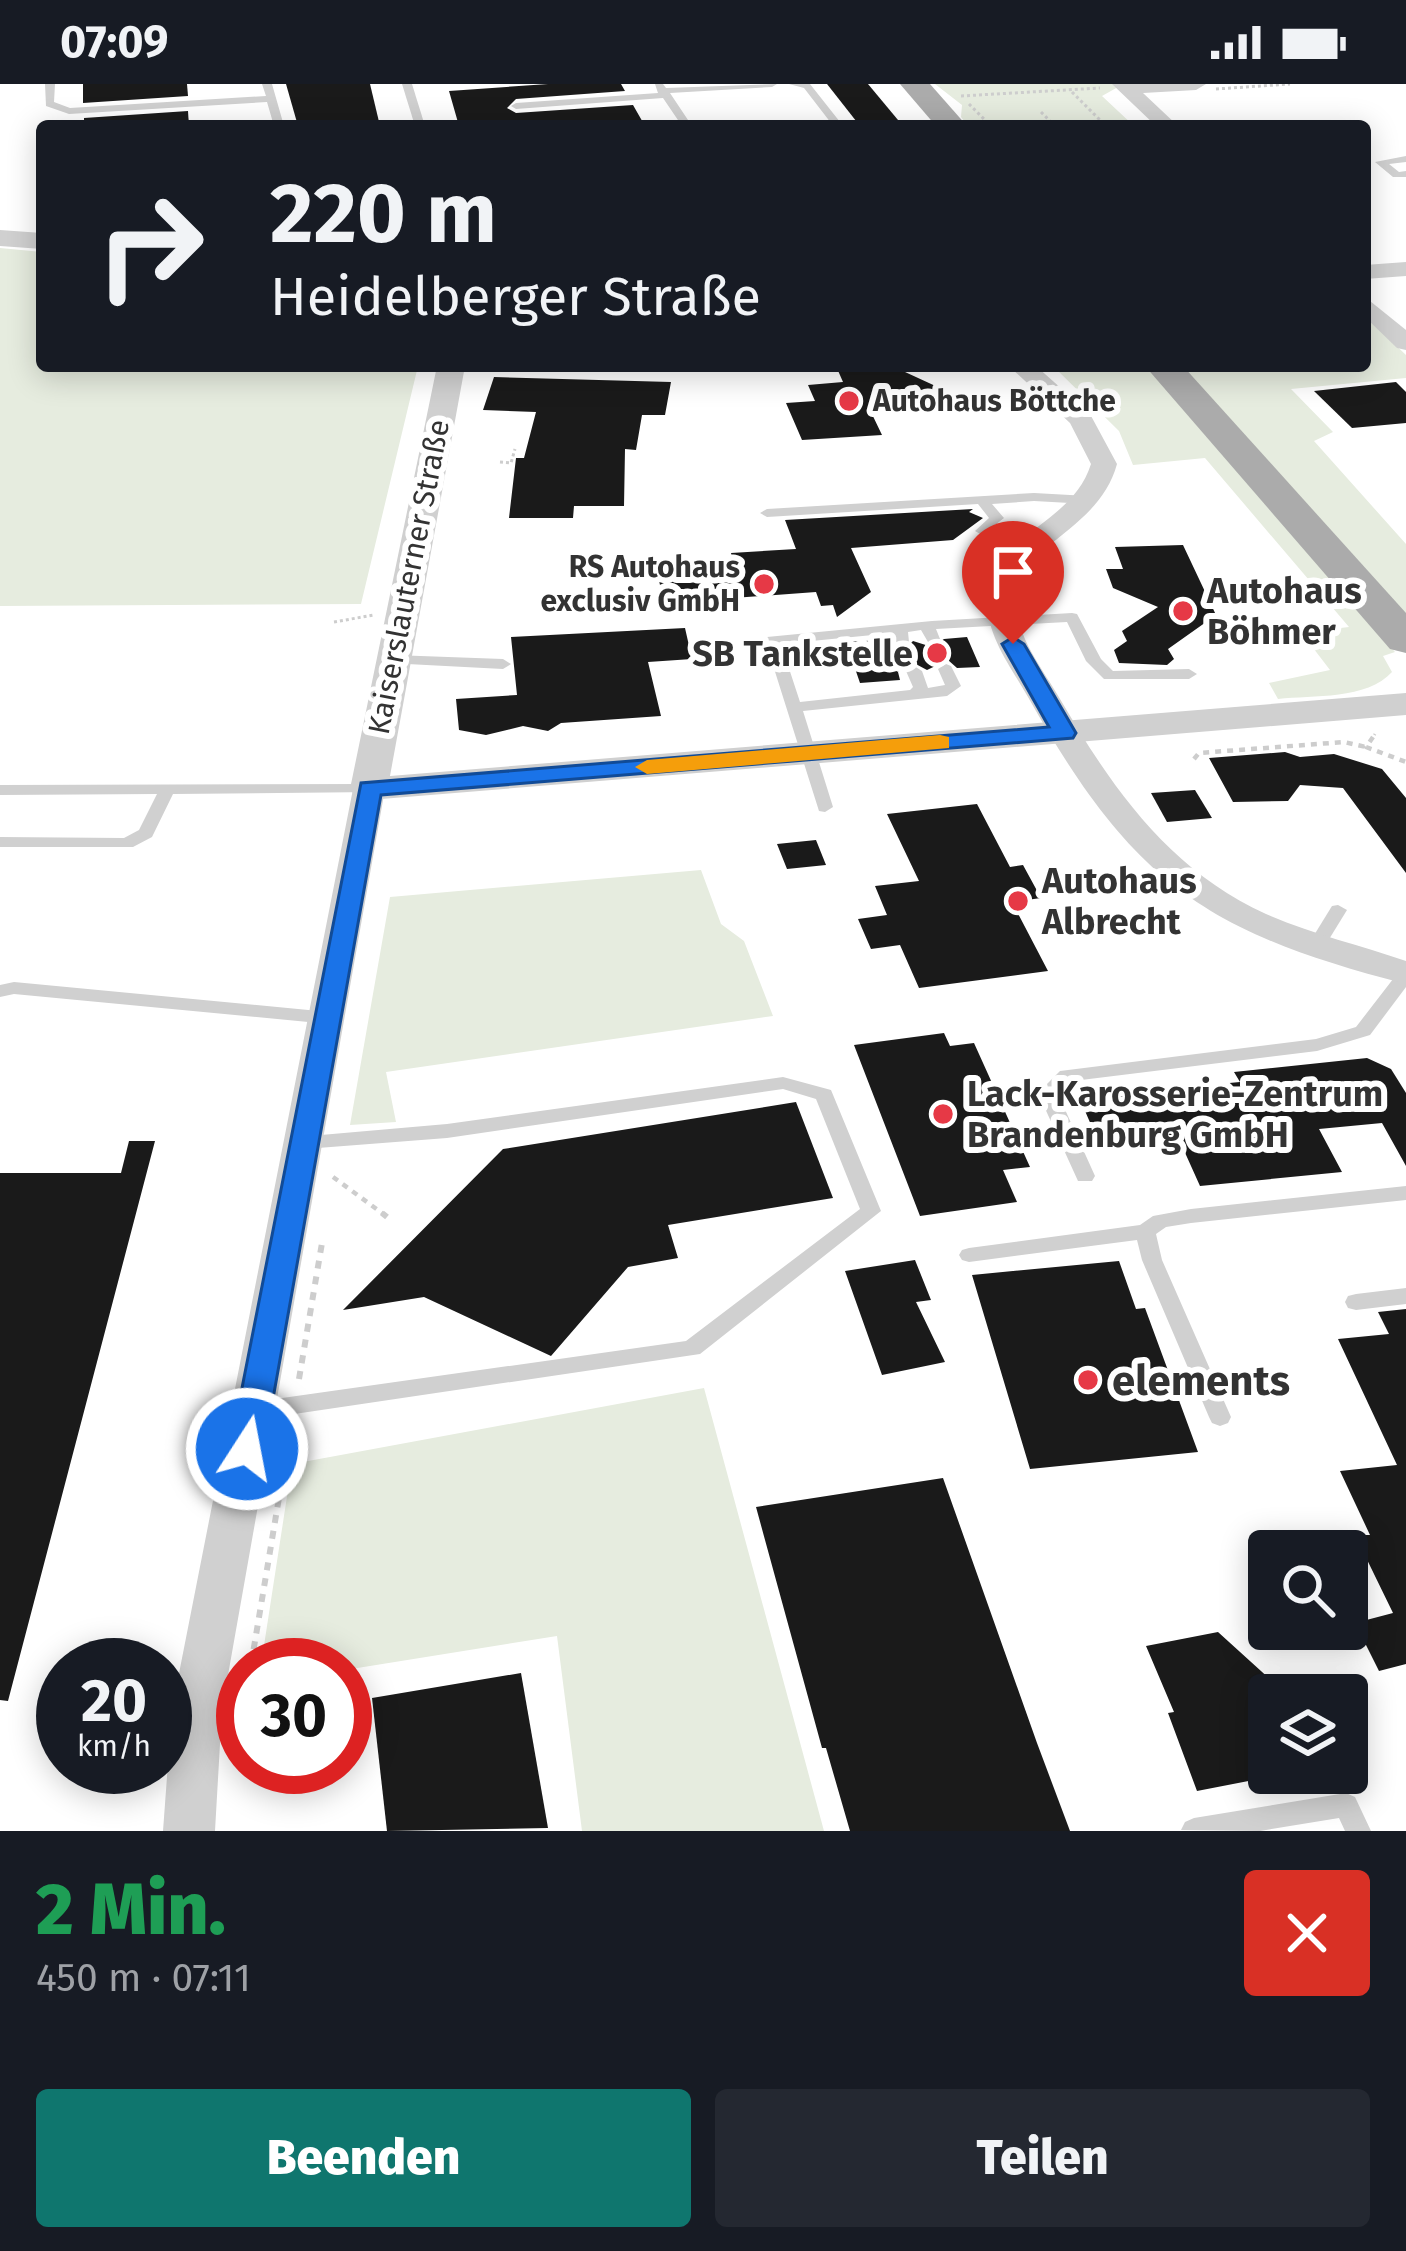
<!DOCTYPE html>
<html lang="de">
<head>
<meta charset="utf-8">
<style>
	:root { --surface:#171b24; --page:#242831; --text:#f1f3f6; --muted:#9ea1a6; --accent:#0f766e }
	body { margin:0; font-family:"Fira Sans",sans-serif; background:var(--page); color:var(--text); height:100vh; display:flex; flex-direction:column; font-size:45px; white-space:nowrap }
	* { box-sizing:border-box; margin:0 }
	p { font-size:39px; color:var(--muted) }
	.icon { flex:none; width:66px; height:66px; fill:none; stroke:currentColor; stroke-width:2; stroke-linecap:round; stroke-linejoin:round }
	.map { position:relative; height:1747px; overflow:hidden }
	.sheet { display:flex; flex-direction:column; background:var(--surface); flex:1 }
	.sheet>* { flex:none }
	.top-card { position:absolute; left:36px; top:36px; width:1335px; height:252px; border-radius:12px; box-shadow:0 6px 30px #0003; background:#171b24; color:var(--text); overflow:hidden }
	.controls { position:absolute; left:1248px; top:1446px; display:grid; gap:24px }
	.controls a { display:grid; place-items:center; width:120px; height:120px; border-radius:12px; background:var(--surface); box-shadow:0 6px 30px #0003; font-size:60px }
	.speed { position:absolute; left:36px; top:1554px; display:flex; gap:24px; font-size:60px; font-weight:700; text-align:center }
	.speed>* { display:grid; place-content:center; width:156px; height:156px; border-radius:50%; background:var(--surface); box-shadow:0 6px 30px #0003; line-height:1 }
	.speed small { font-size:30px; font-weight:400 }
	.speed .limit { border:18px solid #d22; background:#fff; color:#111 }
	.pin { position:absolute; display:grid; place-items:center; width:102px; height:102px; color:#fff; margin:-123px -51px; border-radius:50% 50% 50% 0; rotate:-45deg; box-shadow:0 0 12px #0007 }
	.pin .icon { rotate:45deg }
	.me { position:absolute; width:132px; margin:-66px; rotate:11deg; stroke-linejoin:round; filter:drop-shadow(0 0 9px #0008) }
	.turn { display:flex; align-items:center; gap:42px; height:252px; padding:0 36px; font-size:54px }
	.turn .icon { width:156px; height:156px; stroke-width:2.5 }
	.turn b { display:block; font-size:84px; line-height:102px }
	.round { display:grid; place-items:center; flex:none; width:126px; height:126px; border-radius:12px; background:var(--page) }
	.overview { display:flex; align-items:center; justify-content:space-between; height:204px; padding:0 36px }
	h1 { font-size:72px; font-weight:800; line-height:90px; color:#1e9e55 }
	.cta { display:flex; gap:24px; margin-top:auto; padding:24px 36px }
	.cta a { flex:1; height:138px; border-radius:12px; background:var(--accent); color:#fff; font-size:48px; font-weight:800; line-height:138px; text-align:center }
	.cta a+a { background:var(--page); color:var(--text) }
	.status { display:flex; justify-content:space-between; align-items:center; height:84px; padding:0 60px; background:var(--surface); direction:ltr }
	.status svg { height:33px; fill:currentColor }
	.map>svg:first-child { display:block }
	.green { fill:#e6ecdf }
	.building { fill:#1a1a1a }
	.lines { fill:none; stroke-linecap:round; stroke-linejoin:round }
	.path-far2 { stroke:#cdcdcd; stroke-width:3; stroke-dasharray:3 3; stroke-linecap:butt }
	.path-far1 { stroke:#cdcdcd; stroke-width:4.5; stroke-dasharray:6 6; stroke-linecap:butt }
	.path { stroke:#cdcdcd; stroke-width:6; stroke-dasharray:8 8; stroke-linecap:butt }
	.service { fill:#d0d0d0; fill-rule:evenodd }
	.minor { fill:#d0d0d0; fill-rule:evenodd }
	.tertiary { fill:#d0d0d0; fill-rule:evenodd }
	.primary { fill:#ababab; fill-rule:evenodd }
	.route { fill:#1a73e8; stroke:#114b97; stroke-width:3 }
	.slow { fill:#f59e0b }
	.poi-dot { fill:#e63946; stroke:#fff; stroke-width:4.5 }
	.labels { text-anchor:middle; stroke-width:12; stroke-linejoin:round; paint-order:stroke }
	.far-poi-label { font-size:30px; font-weight:bold; fill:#333; stroke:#fff; text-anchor:start }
	.far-street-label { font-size:30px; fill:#333; stroke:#fff }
	.poi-label { font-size:36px; font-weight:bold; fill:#333; stroke:#fff; text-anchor:start }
	.near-poi-label { font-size:42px; font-weight:bold; fill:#333; stroke:#fff; text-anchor:start }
</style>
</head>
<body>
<div class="status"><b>07:09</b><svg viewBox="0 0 49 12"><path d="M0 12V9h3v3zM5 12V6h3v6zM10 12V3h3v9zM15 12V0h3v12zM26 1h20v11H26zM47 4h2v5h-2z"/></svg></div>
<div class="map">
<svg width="1406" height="1747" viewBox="0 0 1406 1747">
	<rect width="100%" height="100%" fill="#fff"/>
	<g class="green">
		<path d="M935 0H1115L1118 3 1102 12 1134 42H968L961 33 962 21Z"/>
		<path d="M0 164 42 168V282H418L361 520 0 522Z"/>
		<path d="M1365 232 1406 271V294L1291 305 1333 348 1314 357 1406 460V541L1177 282H1365Z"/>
		<path d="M1053 282H1146L1395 568 1383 572 1392 588C1367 616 1313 611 1278 615L1269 599 1330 586 1307 556 1255 554 1349 543 1205 374 1133 381 1119 347Z"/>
		<path d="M701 786 721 840 744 857 773 932 386 988 396 1038 350 1041 390 813Z"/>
		<path d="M704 1304 824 1747H582L557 1552 345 1586V1581H261L292 1380Z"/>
	</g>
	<g class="building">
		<path d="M83 0H187L188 12 83 19Z"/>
		<path d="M286 0H370L380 42H298Z"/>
		<path d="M548 0H621L625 7 516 15 507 24 516 29 633 21 645 42H459L449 7Z"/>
		<path d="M827 0H868L903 42H860Z"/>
		<path d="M188 27 189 42H84V34Z"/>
		<path d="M836 282H892L942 305 920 310 927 322 870 326 882 351 802 356 786 319 815 317 808 301 843 298Z"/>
		<path d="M494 293 671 298 665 331H642L636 366 625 365 624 422H574L573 434H509L516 374H524L536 328 483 326Z"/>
		<path d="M1396 298 1406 308V339L1352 344 1314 307Z"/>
		<path d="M973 425 969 428 983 434 953 456 851 464 871 508 837 533 833 521 821 522 816 508 664 519 658 492 736 488 731 469 796 465 785 436Z"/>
		<path d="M1183 461 1216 531 1168 565 1174 575 1167 581 1119 579 1114 566 1127 557 1122 547 1158 523 1113 504 1106 485H1123L1115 463Z"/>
		<path d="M685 544 692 575 648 578 661 632 561 639 548 647 523 642 486 651 459 646 456 615 517 611 511 553Z"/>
		<path d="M967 553 980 583 957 584 948 576 927 586 912 578 898 588 900 596 860 599 846 558 884 556 904 566 913 557 932 563 944 555Z"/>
		<path d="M1285 668 1300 673 1334 670 1382 685 1406 714V789L1343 704 1300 701 1288 717 1233 718 1209 674Z"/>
		<path d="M1195 706 1212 734 1167 738 1151 709Z"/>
		<path d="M977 720 1010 783 1023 781 1041 814 1012 818 1048 887 919 904 900 861 871 865 858 835 887 831 875 802 919 797 887 730Z"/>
		<path d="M816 756 826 781 787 785 777 760Z"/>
		<path d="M944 949 950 962 974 959 1030 1083 1003 1086 1017 1118 920 1132 854 961Z"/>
		<path d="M1367 974 1391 985 1406 1009V1082L1382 1039 1319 1045 1342 1088 1200 1102 1182 1062 1124 1064 1117 1047 1095 1050 1079 1013 1240 998 1234 988Z"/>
		<path d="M796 1018 833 1114 668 1141 678 1174 628 1183 551 1272 424 1213 343 1226 503 1065Z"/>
		<path d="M129 1057H155L8 1617 0 1616V1089H121Z"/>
		<path d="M915 1176 931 1216 916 1218 945 1278 882 1291 845 1187Z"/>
		<path d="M1119 1177 1136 1225 1145 1224 1198 1368 1030 1385 972 1191Z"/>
		<path d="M1406 1225V1580L1379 1587 1355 1539 1393 1529 1355 1451H1370L1340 1387 1397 1381 1338 1255 1389 1250 1378 1228Z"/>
		<path d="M943 1394 1037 1659 1070 1747H850L826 1664H822L756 1423Z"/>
		<path d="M1218 1548 1283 1607 1269 1611V1693L1197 1707 1168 1629 1174 1628 1146 1562Z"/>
		<path d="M521 1589 548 1744 387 1747 372 1614Z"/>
	</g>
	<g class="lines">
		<g class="path-far2">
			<path d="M1216 5 1290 0"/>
			<path d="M1072 8 1106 42"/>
			<path d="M961 12 1100 4"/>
			<path d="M969 20 991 42"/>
			<path d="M1041 28 1055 42"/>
			<path d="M500 378 511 379 515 365"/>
			<path d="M334 538 374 531"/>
			<path d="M1371 656 1375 650"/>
		</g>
		<g class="path-far1">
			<path d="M1373 653 1366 663 1406 678"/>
			<path d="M1194 675 1199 669 1344 658 1366 663"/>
			<path d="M333 1093 386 1132"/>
		</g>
		<g class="path">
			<path d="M382 1129 387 1133"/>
			<path d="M299 1295 323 1153"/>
			<path d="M251 1581 291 1342"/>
		</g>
		<g class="service">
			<path d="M45 0H55L54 18 70 24 266 12 262 0H272L284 42H274L267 18 69 30 46 22Z"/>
			<path d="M402 0H412L425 42H415Z"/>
			<path d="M655 0H663L666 4 777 0 772 3 670 9 692 42H682L663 14 516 25 511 22 516 19 658 9Z"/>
			<path d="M789 0H810L840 38 841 42H825L831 39 804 4Z"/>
			<path d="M1406 72V78L1389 80 1399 88 1406 87V93H1393L1375 78Z"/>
			<path d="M617 282H665C655 289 627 289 617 282Z"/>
			<path d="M1034 409 1088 412 1095 416 1088 420 1034 417 992 420 1004 434 982 451 975 447 989 434 978 420 767 433 760 429 767 425Z"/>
			<path d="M1072 529 1077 530 1101 575 1113 587 1189 585 1197 590 1189 595H1104L1086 577 1067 538 936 545 940 555 933 559 928 558 921 546 908 548 909 558 902 562 895 558 893 549 781 560 800 618 910 606 913 603 906 587 914 582 922 587 928 604 945 601 938 585 946 580 951 582 961 602 947 612 803 627 833 723 825 728 819 727 765 556 767 553 932 537Z"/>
			<path d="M393 571 503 575 511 580 503 585 388 579V573Z"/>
			<path d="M369 700 375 702 377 705 375 708 173 710 152 753 133 763H0V753L124 754 139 746 157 710 0 711V701Z"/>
			<path d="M1171 785 1177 786 1180 790 1177 794 1072 810 1063 805 1072 800Z"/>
			<path d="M1338 821 1347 826 1323 865 1317 866 1311 865 1308 861 1332 822Z"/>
			<path d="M1406 884V903L1370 951 1317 967 1073 997 1058 1010 1095 1092 1092 1097H1078L1038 1009 1060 987 1316 955 1356 943 1400 886Z"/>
			<path d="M14 898 329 928 338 934 329 940 14 910 0 913V901Z"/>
			<path d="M783 993 831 1006 881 1127 700 1270 254 1336 246 1333 243 1327 246 1321 254 1318 686 1257 860 1125 816 1015 783 1005 447 1054 305 1065 298 1063 295 1058 298 1053 447 1040Z"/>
			<path d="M1406 1102V1116L1191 1139 1166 1143 1156 1150 1162 1176 1231 1333 1228 1339 1220 1342 1212 1339 1209 1333 1142 1176 1137 1156 969 1178 962 1176 959 1171 962 1166 969 1164 1140 1141 1153 1132 1191 1125Z"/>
			<path d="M1406 1204V1220L1356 1226 1348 1224 1345 1218 1348 1212 1356 1210Z"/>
			<path d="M1346 1709 1355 1713 1371 1747H1345L1339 1734 1260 1747 1181 1746 1185 1738 1194 1734Z"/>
		</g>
		<g class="minor">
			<path d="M1112 0H1206L1196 6 1143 9 1178 42H1156Z"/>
			<path d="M1406 178V192L1365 195V181Z"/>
			<path d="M1365 213 1406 246V266L1397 264 1365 233Z"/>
			<path d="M1009 282H1036L1090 330 1117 380C1099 445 1026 459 1017 506 1010 546 1042 583 1060 615 1112 704 1169 786 1266 830 1311 850 1360 861 1406 877V900C1203 848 1131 796 1028 613 1010 581 980 544 989 504 1002 448 1073 438 1091 380L1070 339Z"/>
			<path d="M369 695 385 705 222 1625 215 1747H163L172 1625 353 705Z"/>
		</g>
		<g class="tertiary">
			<path d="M0 146 42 149V165L0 162Z"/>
			<path d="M437 282H465L390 692 1406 609V631L369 716 356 713 350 705Z"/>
		</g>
		<g class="primary">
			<path d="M900 0H930L967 42H936Z"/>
			<path d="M1145 282H1183L1406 529V569L1390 565Z"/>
		</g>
	</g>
	<path class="route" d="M1013 553 1024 560 1076 649 1073 654 381 711 264 1365 259 1374 247 1378 235 1374 230 1365 361 699 1049 643 1002 560Z"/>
	<path class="slow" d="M940 651 949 653V664L647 690 635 683 647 676Z"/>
	<g class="poi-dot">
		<circle cx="849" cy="317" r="12"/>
		<circle cx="764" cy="500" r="12"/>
		<circle cx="1183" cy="527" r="12"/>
		<circle cx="937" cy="569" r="12"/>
		<circle cx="1018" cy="817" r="12"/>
		<circle cx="943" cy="1030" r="12"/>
		<circle cx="1088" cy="1296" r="12"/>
	</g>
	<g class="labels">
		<g class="far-poi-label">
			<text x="873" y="327">Autohaus Böttche</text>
			<text x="740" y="493" text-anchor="end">RS Autohaus<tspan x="740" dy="34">exclusiv GmbH</tspan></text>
		</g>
		<g class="far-street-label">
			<text transform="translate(409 493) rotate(-79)" y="10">Kaiserslauterner Straße</text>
		</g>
		<g class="poi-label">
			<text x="1207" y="519">Autohaus<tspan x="1207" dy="41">Böhmer</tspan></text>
			<text x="913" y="582" text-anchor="end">SB Tankstelle</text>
			<text x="1042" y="809">Autohaus<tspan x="1042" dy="41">Albrecht</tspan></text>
			<text x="967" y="1022">Lack-Karosserie-Zentrum<tspan x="967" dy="41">Brandenburg GmbH</tspan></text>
		</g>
		<g class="near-poi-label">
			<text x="1112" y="1311">elements</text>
		</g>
	</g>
</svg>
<div class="controls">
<a><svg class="icon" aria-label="search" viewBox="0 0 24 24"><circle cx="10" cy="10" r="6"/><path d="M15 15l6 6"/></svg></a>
<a><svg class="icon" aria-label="layers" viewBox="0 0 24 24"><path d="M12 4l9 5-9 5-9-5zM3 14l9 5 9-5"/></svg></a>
</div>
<div class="speed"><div>20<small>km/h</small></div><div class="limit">30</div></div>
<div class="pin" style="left:1013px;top:560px;background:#d93025"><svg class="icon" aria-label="arrive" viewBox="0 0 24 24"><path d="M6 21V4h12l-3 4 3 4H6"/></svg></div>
<svg class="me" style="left:247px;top:1365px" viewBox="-20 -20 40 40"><circle r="17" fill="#1a73e8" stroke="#fff" stroke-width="3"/><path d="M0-11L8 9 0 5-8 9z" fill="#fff"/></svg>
<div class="top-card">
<div class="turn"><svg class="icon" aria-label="right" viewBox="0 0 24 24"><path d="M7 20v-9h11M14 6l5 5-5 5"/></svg><div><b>220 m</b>Heidelberger Straße</div></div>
</div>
</div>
<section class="sheet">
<div class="overview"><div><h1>2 Min.</h1><p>450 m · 07:11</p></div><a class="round" style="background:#d93025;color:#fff"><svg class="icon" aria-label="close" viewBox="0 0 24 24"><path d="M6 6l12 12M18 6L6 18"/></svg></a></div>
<div class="cta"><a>Beenden</a><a>Teilen</a></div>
</section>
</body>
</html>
